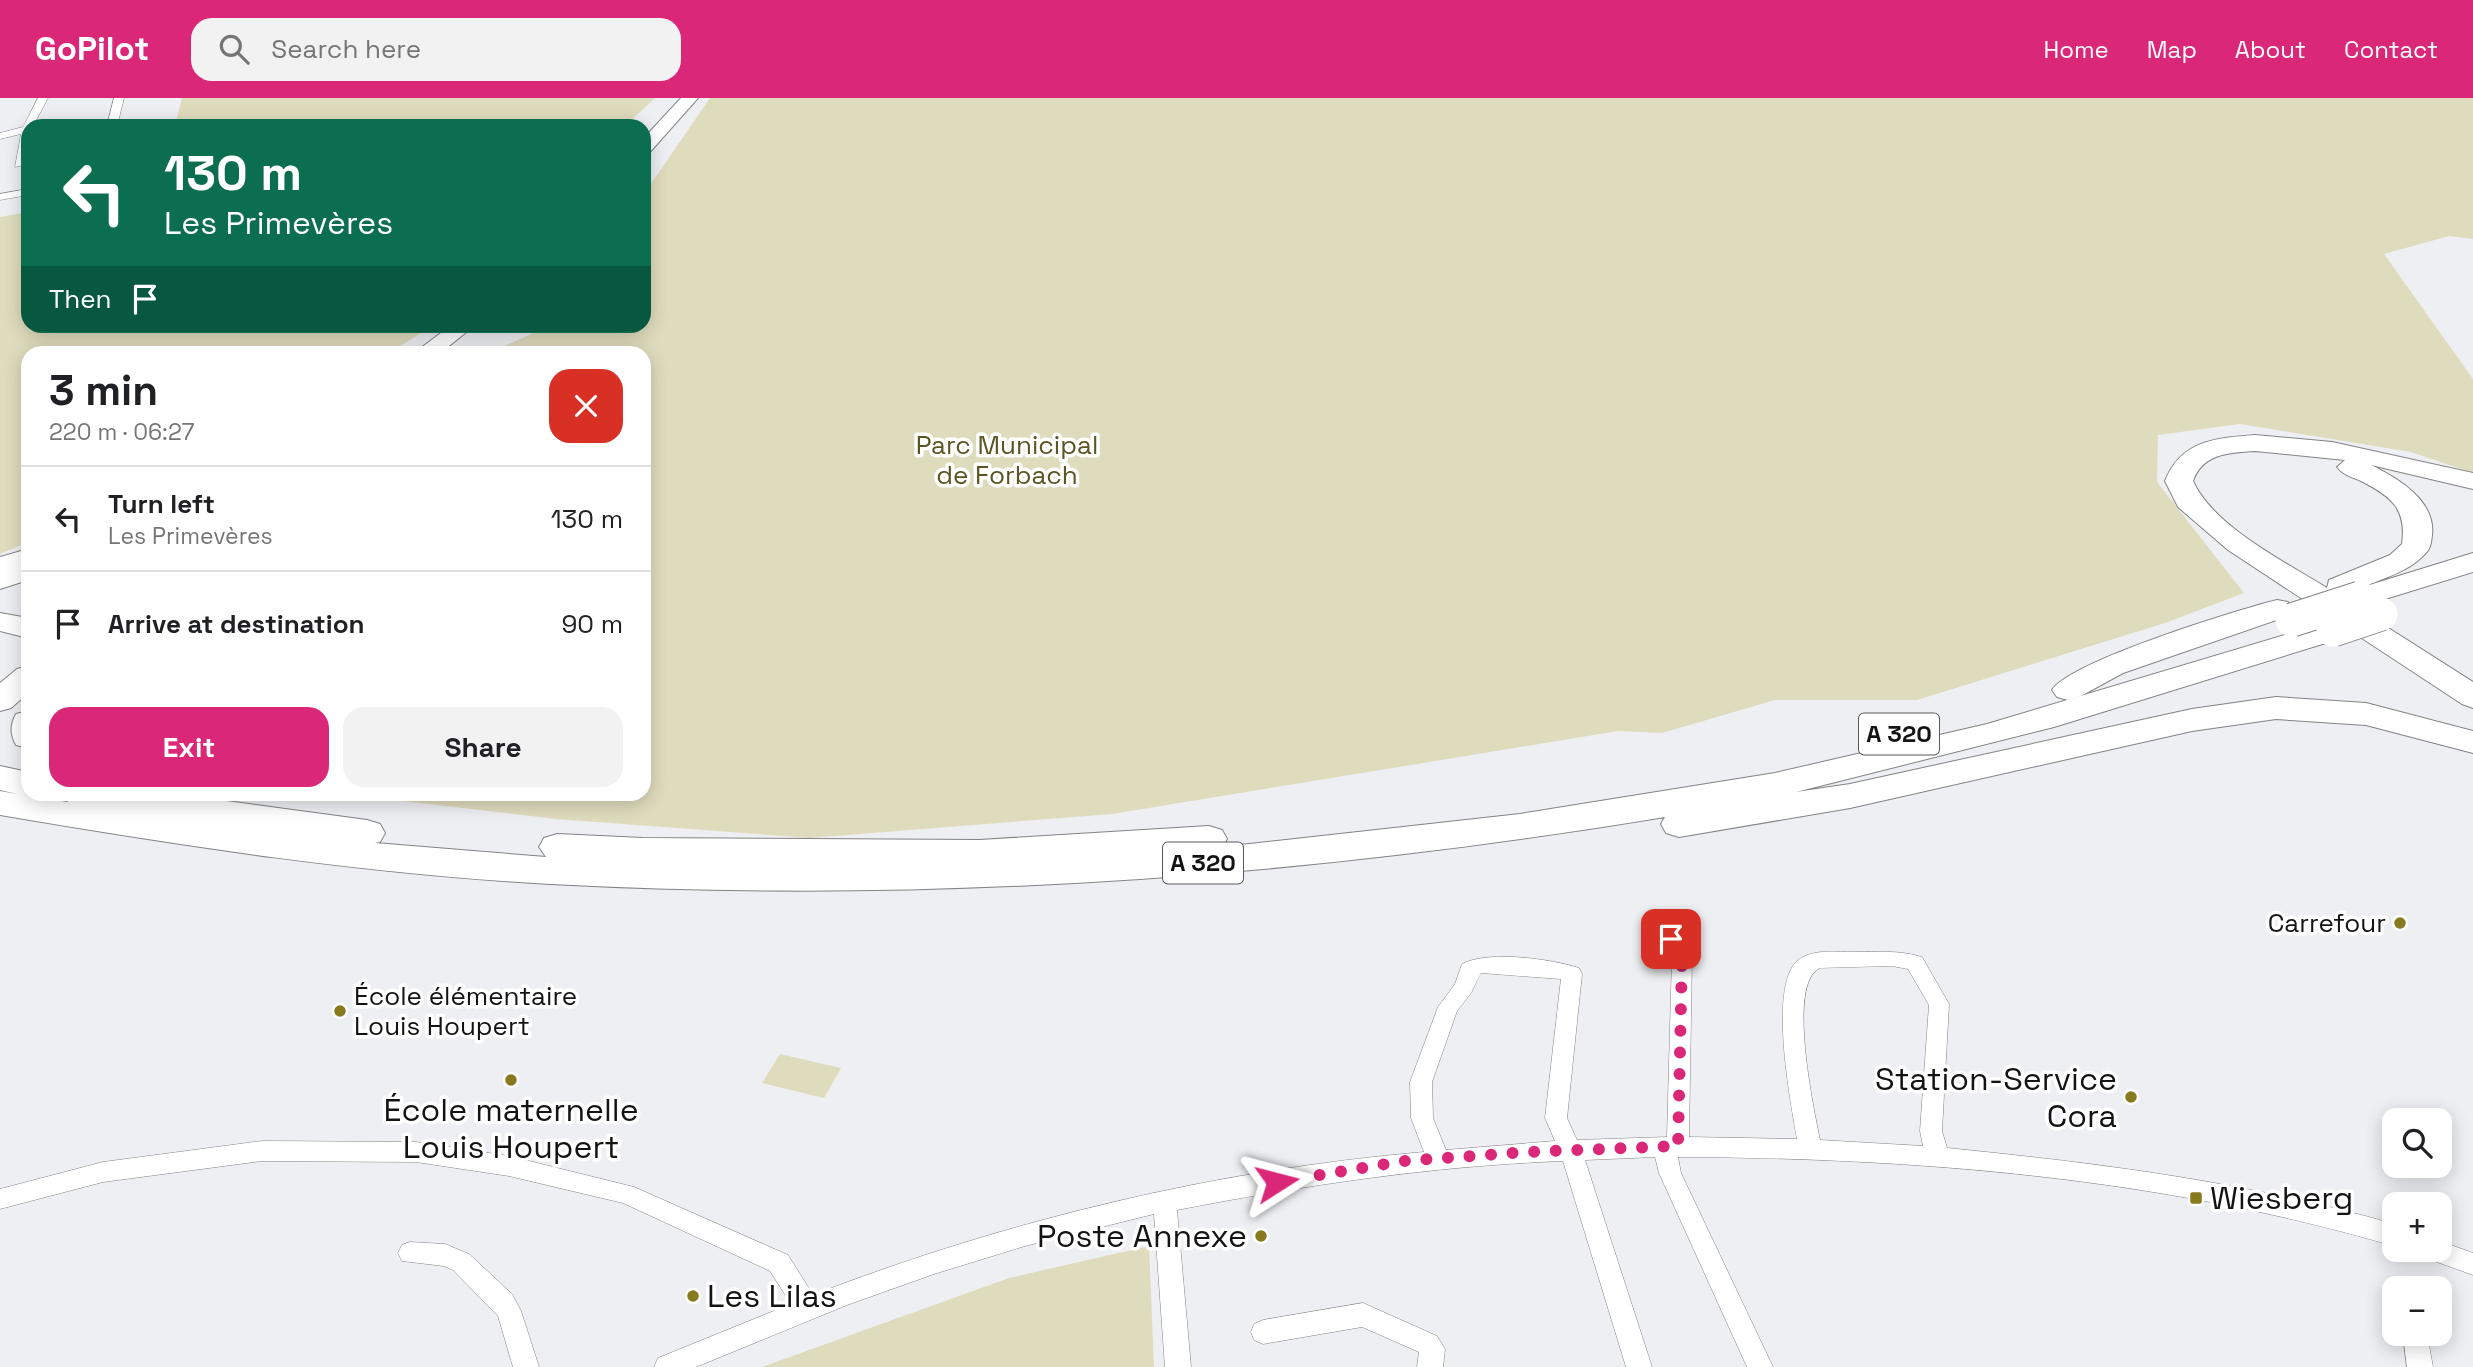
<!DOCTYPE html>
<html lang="en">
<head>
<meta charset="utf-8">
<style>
	:root { --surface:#fff; --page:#f2f2f2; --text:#202124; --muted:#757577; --line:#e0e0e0; --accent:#db2777 }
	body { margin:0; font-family:"Space Grotesk",sans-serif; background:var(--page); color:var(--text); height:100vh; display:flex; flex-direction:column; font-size:26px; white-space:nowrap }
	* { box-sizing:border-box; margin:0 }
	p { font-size:23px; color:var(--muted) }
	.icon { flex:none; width:38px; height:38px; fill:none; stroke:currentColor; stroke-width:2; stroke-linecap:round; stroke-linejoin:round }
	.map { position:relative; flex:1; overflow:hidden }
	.panel { position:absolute; left:21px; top:248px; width:630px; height:455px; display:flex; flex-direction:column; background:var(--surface); border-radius:21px; box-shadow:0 4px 18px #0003 }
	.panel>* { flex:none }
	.guide { position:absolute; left:21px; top:21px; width:630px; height:214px; border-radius:21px; box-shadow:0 4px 18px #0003; background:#0b6e4f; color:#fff; overflow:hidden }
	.tools { position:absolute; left:2382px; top:1010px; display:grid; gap:14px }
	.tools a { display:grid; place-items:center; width:70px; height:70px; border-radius:14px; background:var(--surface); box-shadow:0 4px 18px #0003; font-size:35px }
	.pin { position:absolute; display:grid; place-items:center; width:60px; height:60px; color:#fff; margin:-30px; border-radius:14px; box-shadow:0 4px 10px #0006 }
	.me { position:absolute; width:77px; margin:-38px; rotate:81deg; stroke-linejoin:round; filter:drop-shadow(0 0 5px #0008) }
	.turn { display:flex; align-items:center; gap:24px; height:147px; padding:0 28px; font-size:32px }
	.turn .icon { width:91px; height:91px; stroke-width:2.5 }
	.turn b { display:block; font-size:49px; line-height:60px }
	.then { display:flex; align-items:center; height:66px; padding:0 28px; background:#0003; gap:14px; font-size:26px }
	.round { display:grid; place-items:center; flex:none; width:74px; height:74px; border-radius:21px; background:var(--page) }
	.overview { display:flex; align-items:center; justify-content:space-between; height:119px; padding:0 28px }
	h1 { font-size:42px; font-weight:700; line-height:52px }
	.primary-button { display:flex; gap:14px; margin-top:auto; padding:14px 28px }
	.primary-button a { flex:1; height:80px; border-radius:21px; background:var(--accent); color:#fff; font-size:28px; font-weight:700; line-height:80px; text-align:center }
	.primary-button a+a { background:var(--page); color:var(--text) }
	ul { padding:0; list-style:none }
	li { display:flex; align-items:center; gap:21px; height:105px; padding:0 28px; border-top:2px solid var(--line) }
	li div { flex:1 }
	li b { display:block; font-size:26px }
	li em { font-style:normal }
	header { display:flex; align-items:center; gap:42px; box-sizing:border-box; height:98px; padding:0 35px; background:var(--accent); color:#fff }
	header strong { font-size:33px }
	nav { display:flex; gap:38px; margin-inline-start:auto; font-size:24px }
	.search { width:490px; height:63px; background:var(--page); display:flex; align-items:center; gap:18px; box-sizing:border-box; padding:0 24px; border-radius:21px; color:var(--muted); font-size:26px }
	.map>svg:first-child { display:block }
	.green { fill:#dfdbbd }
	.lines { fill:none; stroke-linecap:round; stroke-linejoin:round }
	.minor-casing { stroke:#828385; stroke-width:1 }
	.trunk-casing { stroke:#828385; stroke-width:2 }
	.motorway-casing { stroke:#828385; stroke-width:2 }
	.minor { fill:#fff; fill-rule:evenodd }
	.trunk { fill:#fff; fill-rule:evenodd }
	.motorway { fill:#fff; fill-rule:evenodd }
	.motorway-bridge-casing { stroke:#828385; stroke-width:35; stroke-linecap:butt }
	.motorway-bridge { stroke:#fff; stroke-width:33 }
	.route { stroke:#db2777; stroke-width:12; stroke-dasharray:0 21.6 }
	.poi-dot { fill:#86791e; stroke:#fff; stroke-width:2.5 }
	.labels { text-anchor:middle; stroke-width:7; stroke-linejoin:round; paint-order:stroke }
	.shield { fill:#fff; stroke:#5a5a5a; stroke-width:2 }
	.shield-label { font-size:24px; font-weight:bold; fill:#131314 }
	.park-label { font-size:26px; fill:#5b5421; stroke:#fff }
	.poi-label { font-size:26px; fill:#131314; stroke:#fff; text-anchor:end }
	.near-poi-label { font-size:32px; fill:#131314; stroke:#fff; text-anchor:end }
</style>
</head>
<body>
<header>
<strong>GoPilot</strong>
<div class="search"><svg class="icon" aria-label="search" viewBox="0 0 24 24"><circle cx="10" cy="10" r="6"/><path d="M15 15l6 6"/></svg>Search here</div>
<nav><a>Home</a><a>Map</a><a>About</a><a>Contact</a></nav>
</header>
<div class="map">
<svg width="2473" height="1269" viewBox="0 0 2473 1269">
	<rect width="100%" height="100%" fill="#eeeff2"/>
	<g class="green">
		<path d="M182 0H655L625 28H175Z"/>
		<path d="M710 0H2473V141L2449 138 2384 156 2473 281V375L2411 354 2240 326 2158 337 2157 384 2244 495 2165 525 1917 602H1775L1662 635 1618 633 1112 716 809 740 556 721 352 697 644 696V256L488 255 536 234 541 228H644V96Z"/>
		<path d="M28 114V228H432L389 255 28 256V444L0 456V119Z"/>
		<path d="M780 956 841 970 824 1000 762 985Z"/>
		<path d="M1149 1148 1154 1269H762L1009 1180Z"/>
	</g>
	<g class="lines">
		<g class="minor-casing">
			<g id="minor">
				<path d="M38 0H48L33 28H28L24 67 15 69 21 36 0 41V35L23 29Z"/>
				<path d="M114 0H124L117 28H107Z"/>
				<path d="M28 91V97L0 102V96Z"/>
				<path d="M1671 833 1678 836 1692 858 1689 1039 1797 1041C1791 1006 1766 880 1801 860 1817 851 1836 854 1854 854 1878 854 1899 852 1922 859L1949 906 1942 1033 1947 1050C2098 1065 2248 1084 2394 1126V1148C2162 1080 1918 1060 1678 1059L1681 1075 1773 1269H1747L1659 1075 1655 1059 1585 1062 1652 1269H1626L1563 1063C1433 1068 1305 1087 1177 1112L1191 1269H1165L1154 1116 1025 1148 934 1176 847 1207 696 1269H654L658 1260 791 1206 770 1173 623 1105 509 1078 416 1064 262 1063 103 1084 0 1111V1091L103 1064 262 1043 416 1044 509 1058 634 1089 788 1157 813 1197C1008 1122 1215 1072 1424 1054L1411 1020 1410 984 1438 909 1455 886 1462 866C1488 852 1551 861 1579 870L1582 876 1567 1020 1577 1042 1667 1039 1672 859 1661 841 1664 836ZM1892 868 1908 871 1929 907 1920 1033 1923 1048 1820 1042C1814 1012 1786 884 1820 870ZM1481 875 1561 881 1545 1020 1555 1043 1446 1052 1433 1020 1432 984 1457 913 1471 895Z"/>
				<path d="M2440 1143 2473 1155V1177L2426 1160 2422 1152H2440Z"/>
				<path d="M410 1144 445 1146 469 1156 512 1196 521 1213 539 1269H513L498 1218 453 1172 444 1168 402 1163 398 1155 402 1147Z"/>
				<path d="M1363 1205 1437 1238 1445 1251 1443 1269H1417L1419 1254 1362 1229 1263 1246 1254 1242 1251 1234 1254 1226 1263 1222Z"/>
				<path d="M2403 1236H2427L2433 1269H2407Z"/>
			</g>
		</g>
		<g class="trunk-casing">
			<g id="trunk">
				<path d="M681 0H698L650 54 644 55V40Z"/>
				<path d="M450 228H474L439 256H413Z"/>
				<path d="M28 465V482L0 491V474Z"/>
			</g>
		</g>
		<g class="motorway-casing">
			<g id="motorway">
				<path d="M2255 337 2332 344 2473 375V391L2371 367C2397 380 2436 402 2432 437 2431 445 2431 450 2425 456 2408 474 2384 480 2363 489L2473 455V474L2369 506 2358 503 2354 497 2358 491 2335 496 2473 584V610L2462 606 2228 452 2178 409 2165 383C2181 342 2216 340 2255 337ZM2255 353 2345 362 2337 369C2343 377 2352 379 2361 383 2391 398 2407 411 2402 446L2390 457 2329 482 2327 490C2285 464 2213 428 2193 383 2203 355 2229 355 2255 353Z"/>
				<path d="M28 451V470L0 478V459Z"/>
				<path d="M2277 502 2288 504 2292 511 2288 518 2123 575 2079 599 2068 602 2057 599 2052 592C2071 563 2237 512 2277 502Z"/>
				<path d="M0 515 28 520V540L0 533Z"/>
				<path d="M2318 527 2329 530 2333 537 2329 544 2054 629 1796 694 1850 686 2192 611 2276 599 2366 605 2473 633V655L2366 627 2276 621 2192 633 1850 710 1679 739 1666 735 1661 726 1665 719C1297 780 924 806 551 786 365 776 183 748 0 717V693L17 696 0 692V668L28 674V696H33L29 698 68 704 64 696H175L367 722 380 726 385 735 380 744 375 745 546 759 539 749 544 740 557 736 643 740 979 742 1209 728 1222 732 1227 741 1222 749 1520 716 1775 675 1987 626Z"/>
				<path d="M28 568V595L11 610 0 613V585L17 571Z"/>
				<path d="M28 613V650L16 647C10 636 10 627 16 616Z"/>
			</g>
		</g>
		<use href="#minor" class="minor"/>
		<use href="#trunk" class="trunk"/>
		<use href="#motorway" class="motorway"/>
		<g class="motorway-bridge-casing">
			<g id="motorway-bridge">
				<path d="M2292 522 2360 500"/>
				<path d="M2333 532 2381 516"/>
			</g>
		</g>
		<use href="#motorway-bridge" class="motorway-bridge"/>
	</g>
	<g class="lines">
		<path class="route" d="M1277 1084 1404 1063 1527 1054 1678 1048 1682 858 1671 841"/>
	</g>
	<g class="poi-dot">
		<circle cx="2400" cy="825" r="7"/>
		<circle cx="340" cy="913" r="7"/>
		<circle cx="511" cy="982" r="7"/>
		<circle cx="2131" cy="999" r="7"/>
		<rect x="2189" y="1093" width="14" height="14" rx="3.5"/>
		<circle cx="1261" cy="1138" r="7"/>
		<circle cx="693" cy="1198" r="7"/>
	</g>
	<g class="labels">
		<g class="shield">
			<rect x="1859" y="615.5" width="80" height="41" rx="5"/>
			<rect x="1163" y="744.5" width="80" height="41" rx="5"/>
		</g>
		<g class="shield-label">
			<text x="1899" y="644">A 320</text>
			<text x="1203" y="773">A 320</text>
		</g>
		<g class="park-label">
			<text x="1007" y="356">Parc Municipal<tspan x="1007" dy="30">de Forbach</tspan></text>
		</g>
		<g class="poi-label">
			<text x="2386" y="834">Carrefour</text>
			<text x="354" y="907" text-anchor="start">École élémentaire<tspan x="354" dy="30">Louis Houpert</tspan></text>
		</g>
		<g class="near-poi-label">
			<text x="2117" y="992">Station-Service<tspan x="2117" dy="37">Cora</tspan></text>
			<text x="511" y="1023" text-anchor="middle">École maternelle<tspan x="511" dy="37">Louis Houpert</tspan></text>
			<text x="2210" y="1111" text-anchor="start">Wiesberg</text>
			<text x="1247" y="1149">Poste Annexe</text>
			<text x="707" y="1209" text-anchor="start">Les Lilas</text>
		</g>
	</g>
</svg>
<div class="tools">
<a><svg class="icon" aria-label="search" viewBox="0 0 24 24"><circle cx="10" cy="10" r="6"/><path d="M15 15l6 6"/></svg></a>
<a>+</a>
<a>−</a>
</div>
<div class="pin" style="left:1671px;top:841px;background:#d93025"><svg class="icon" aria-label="arrive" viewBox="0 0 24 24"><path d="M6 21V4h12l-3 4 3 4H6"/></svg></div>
<svg class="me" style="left:1277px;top:1084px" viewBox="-20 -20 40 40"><path d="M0-17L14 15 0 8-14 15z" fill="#db2777" stroke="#fff" stroke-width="4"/></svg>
<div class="guide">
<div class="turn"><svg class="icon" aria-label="left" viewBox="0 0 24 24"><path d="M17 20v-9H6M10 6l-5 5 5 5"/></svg><div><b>130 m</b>Les Primevères</div></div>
<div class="then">Then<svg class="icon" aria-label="arrive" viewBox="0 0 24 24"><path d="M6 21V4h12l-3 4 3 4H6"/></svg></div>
</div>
<section class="panel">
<div class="overview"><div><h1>3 min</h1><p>220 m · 06:27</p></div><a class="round" style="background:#d93025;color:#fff"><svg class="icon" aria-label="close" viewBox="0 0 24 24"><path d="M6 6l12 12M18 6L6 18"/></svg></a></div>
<ul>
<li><svg class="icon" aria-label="left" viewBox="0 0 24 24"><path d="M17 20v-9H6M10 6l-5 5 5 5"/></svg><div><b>Turn left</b><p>Les Primevères</p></div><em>130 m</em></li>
<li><svg class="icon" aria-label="arrive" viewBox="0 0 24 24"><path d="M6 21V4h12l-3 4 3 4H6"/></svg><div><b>Arrive at destination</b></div><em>90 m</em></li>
</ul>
<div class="primary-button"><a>Exit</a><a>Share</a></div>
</section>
</div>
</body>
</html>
